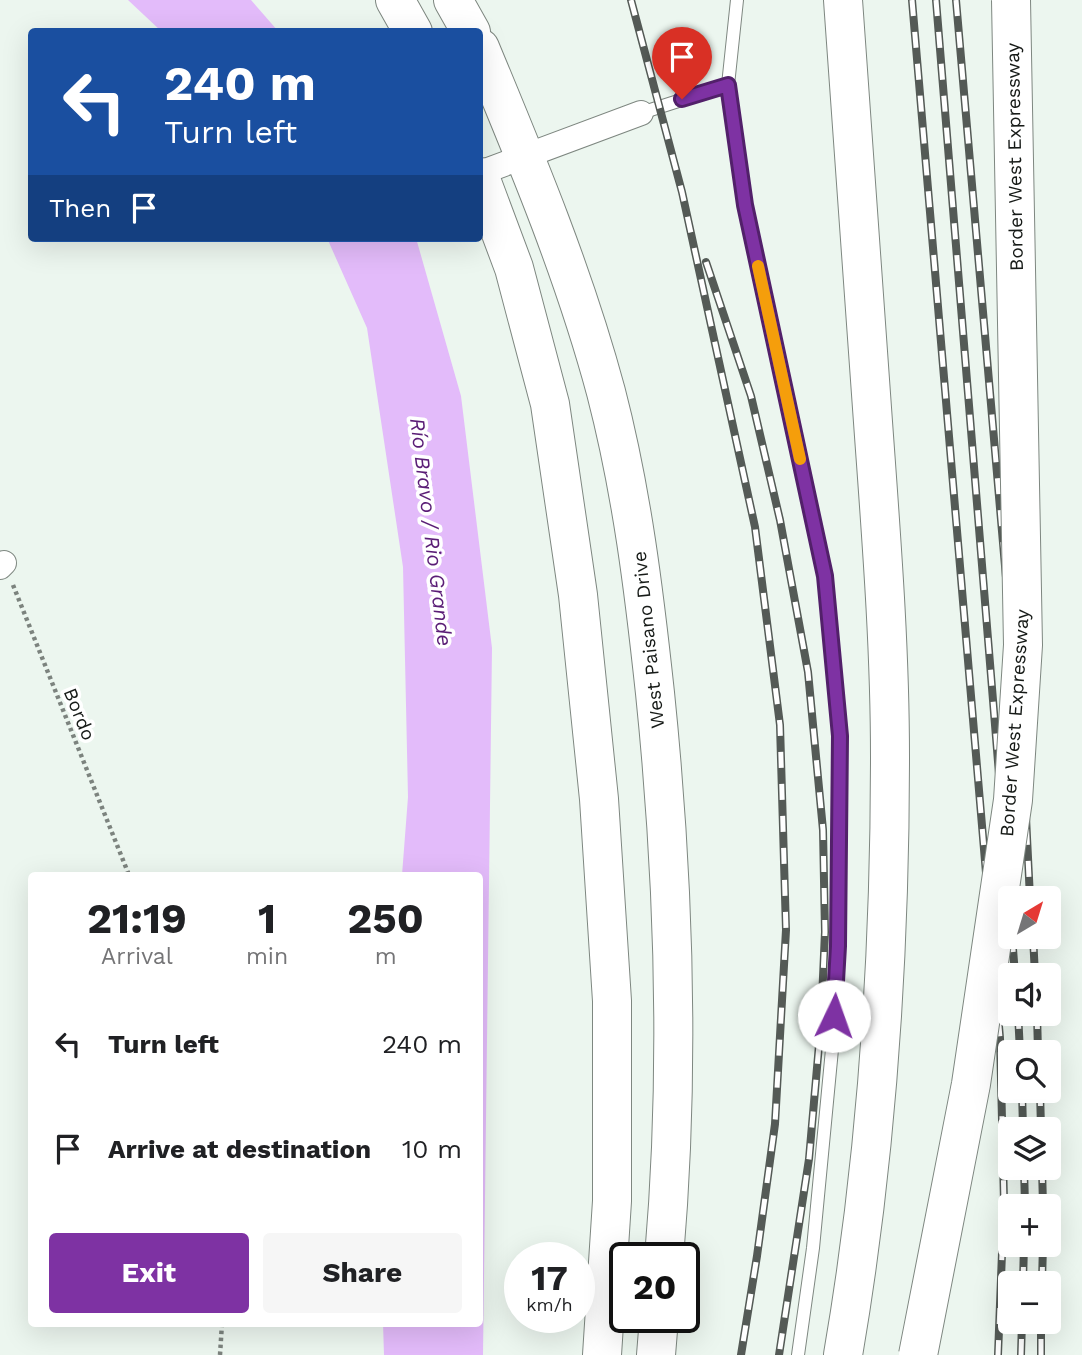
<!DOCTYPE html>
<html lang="en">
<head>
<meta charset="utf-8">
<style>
	:root { --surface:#fff; --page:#f6f6f6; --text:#202124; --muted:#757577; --accent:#7e32a3 }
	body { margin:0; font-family:"Work Sans",sans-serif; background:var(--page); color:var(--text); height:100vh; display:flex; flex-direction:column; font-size:26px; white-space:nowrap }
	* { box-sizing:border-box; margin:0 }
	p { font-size:23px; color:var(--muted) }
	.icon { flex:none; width:38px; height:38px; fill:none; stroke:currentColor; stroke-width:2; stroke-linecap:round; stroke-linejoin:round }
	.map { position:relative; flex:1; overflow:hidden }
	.drawer { position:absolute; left:28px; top:872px; width:455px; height:455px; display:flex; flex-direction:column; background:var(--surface); border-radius:7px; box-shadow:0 7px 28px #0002 }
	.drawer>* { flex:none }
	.top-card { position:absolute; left:28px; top:28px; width:455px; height:214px; border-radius:7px; box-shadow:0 7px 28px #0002; background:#1a4fa0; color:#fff; overflow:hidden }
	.needle { width:46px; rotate:38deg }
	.buttons { position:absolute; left:998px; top:886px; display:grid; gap:14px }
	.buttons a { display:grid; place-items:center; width:63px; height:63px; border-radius:7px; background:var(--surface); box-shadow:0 7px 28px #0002; font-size:35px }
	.speed { position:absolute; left:504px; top:1242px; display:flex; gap:14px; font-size:35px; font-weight:700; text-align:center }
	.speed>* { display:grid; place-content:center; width:91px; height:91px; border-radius:50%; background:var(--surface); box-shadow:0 7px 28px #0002; line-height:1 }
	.speed small { font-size:18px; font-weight:400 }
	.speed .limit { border:4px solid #111; border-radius:10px; background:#fff; color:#111 }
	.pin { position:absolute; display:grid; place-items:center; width:60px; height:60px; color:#fff; margin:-72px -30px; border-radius:50% 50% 50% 0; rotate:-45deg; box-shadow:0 0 7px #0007 }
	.pin .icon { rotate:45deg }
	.me { position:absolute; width:77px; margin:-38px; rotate:3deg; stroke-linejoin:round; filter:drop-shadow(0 0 5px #0008) }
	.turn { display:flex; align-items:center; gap:24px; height:147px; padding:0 21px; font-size:32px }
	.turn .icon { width:91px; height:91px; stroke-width:2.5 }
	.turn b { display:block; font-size:49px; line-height:60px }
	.then { display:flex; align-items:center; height:66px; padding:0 21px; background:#0003; gap:14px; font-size:26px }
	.eta { display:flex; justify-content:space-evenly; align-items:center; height:119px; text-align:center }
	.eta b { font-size:42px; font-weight:700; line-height:49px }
	.cta { display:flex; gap:14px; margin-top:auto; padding:14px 21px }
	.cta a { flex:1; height:80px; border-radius:7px; background:var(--accent); color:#fff; font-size:28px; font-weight:700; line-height:80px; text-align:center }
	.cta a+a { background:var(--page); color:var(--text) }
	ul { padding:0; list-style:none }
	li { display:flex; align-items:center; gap:21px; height:105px; padding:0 21px }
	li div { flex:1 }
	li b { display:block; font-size:26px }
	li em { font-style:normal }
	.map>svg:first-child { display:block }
	.water { fill:#e3bbfa }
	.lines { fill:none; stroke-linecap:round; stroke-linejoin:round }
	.service-casing { stroke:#7e8780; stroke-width:14 }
	.minor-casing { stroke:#7e8780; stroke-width:26 }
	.primary-casing { stroke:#7e8780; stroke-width:40 }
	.motorway-casing { stroke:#7e8780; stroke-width:40 }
	.path { stroke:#7c837e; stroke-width:4.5; stroke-dasharray:3.5 3.5; stroke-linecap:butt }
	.service { stroke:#fff; stroke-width:12 }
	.minor { stroke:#fff; stroke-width:24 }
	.primary { stroke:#fff; stroke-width:38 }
	.motorway { stroke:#fff; stroke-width:38 }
	.rail-casing { stroke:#545a56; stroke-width:8 }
	.rail { stroke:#fff; stroke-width:5; stroke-dasharray:16; stroke-linecap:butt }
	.motorway-bridge-casing { stroke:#7e8780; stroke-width:40; stroke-linecap:butt }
	.motorway-bridge { stroke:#fff; stroke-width:38 }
	.route-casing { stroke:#52206a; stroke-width:18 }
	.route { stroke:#7e32a3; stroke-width:12 }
	.slow { stroke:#f59e0b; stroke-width:12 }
	.labels { text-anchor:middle; stroke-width:7; stroke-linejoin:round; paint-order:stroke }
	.street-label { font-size:19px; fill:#161a17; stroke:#fff }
	.water-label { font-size:21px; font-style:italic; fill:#5a1d76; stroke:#fff }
</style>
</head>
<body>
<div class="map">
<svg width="1082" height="1355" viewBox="0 0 1082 1355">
	<rect width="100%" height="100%" fill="#ecf6ef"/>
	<g class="water">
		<path d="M128 0H251L278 31H161Z"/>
		<path d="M327 238H416L461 396 492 648 483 1355H384L383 1323H480V875H402L408 797 403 567 367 328Z"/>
	</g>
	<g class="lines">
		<g class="service-casing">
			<g id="service">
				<path d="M737 0 728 85 745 205 825 576 840 736 838 946 833 1039 813 1248 798 1355"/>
				<path d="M641 113 728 85"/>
			</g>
		</g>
		<g class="minor-casing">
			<g id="minor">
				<path d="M480 173 641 113"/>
				<path d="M0 567 4 563"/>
			</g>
		</g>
		<g class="primary-casing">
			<g id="primary">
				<path d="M395 0 413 32"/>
				<path d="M453 0 471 32"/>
				<path d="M480 48C527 161 574 273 606 392 632 492 644 591 655 693 674 878 680 1073 664 1258"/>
				<path d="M480 177 514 268 550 404 578 595 599 799 612 1001V1201L602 1355"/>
				<path d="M656 1355 659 1318"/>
			</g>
		</g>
		<g class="motorway-casing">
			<path id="motorway" d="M843 1355C877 1157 890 957 890 757 890 645 881 534 873 422 863 282 853 141 843 0"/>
		</g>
		<g class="path">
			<path d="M13 585 129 875"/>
			<path d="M220 1355 222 1323"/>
		</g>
		<use href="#service" class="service"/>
		<use href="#minor" class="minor"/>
		<use href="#primary" class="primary"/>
		<use href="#motorway" class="motorway"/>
		<g class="rail-casing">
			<g id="rail">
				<path d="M631 0 682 192 755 527 780 725 786 930 775 1124 757 1256 741 1355"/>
				<path d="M912 0 1000 1038 1004 1202 998 1355"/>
				<path d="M936 0 1010 909"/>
				<path d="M956 0 1025 797 1030 898"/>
				<path d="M706 262 751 396 780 520 808 672 823 830 825 932 821 1022 809 1159 779 1355"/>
				<path d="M1012 936 1015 975"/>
				<path d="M1033 936 1035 975"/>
				<path d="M1018 1013 1020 1052"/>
				<path d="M1037 1013 1038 1052"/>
				<path d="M1022 1090 1023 1129"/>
				<path d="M1040 1090 1041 1129"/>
				<path d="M1024 1167 1025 1206"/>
				<path d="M1042 1167 1043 1206"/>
				<path d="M1023 1283 1024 1244"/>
				<path d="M1042 1283 1043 1244"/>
				<path d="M1021 1355 1022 1321"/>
				<path d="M1041 1355V1321"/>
			</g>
		</g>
		<use href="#rail" class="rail"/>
		<g class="motorway-bridge-casing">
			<path id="motorway-bridge" d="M918 1355 971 1084 1013 800 1023 645 1011 0"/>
		</g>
		<use href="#motorway-bridge" class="motorway-bridge"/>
	</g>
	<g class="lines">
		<g class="route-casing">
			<path id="route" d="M682 99 728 85 745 205 825 576 840 736 838 946 834 1016"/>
		</g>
		<use href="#route" class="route"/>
		<path class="slow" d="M758 266 800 459"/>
	</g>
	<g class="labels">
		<g class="street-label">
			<text transform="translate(1014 157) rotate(-91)" y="7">Border West Expressway</text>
			<text transform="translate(648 640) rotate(-96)" y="7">West Paisano Drive</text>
			<text transform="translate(80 714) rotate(68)" y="7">Bordo</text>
			<text transform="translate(1014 723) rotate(-86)" y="7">Border West Expressway</text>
		</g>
		<g class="water-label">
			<text transform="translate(431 532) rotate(83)" y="7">Río Bravo / Rio Grande</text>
		</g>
	</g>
</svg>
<div class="buttons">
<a><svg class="needle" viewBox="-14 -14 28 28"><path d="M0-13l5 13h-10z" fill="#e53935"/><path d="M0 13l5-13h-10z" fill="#757577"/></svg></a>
<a><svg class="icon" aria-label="sound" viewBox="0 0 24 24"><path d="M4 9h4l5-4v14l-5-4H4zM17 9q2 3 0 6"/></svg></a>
<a><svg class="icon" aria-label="search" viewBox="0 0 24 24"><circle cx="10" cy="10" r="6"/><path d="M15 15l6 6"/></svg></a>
<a><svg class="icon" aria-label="layers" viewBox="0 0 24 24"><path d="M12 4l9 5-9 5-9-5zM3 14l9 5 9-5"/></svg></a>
<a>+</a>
<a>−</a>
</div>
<div class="speed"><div>17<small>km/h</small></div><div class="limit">20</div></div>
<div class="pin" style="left:682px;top:99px;background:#d93025"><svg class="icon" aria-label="arrive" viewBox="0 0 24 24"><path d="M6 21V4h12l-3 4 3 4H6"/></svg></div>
<svg class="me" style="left:834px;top:1016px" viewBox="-20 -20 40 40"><circle r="19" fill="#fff"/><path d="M0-13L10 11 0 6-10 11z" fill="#7e32a3"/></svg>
<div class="top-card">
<div class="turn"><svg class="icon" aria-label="left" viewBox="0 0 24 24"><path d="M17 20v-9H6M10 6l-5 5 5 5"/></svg><div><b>240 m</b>Turn left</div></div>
<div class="then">Then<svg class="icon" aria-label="arrive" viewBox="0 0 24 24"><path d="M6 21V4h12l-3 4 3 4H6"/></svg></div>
</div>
<section class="drawer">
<div class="eta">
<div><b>21:19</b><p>Arrival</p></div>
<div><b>1</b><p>min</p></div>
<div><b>250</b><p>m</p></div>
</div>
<ul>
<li><svg class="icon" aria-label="left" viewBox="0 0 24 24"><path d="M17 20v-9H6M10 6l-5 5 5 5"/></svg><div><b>Turn left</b></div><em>240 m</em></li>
<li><svg class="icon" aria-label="arrive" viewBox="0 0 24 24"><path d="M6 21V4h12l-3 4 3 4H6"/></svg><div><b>Arrive at destination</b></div><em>10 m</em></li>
</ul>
<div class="cta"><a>Exit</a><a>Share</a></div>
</section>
</div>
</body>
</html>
